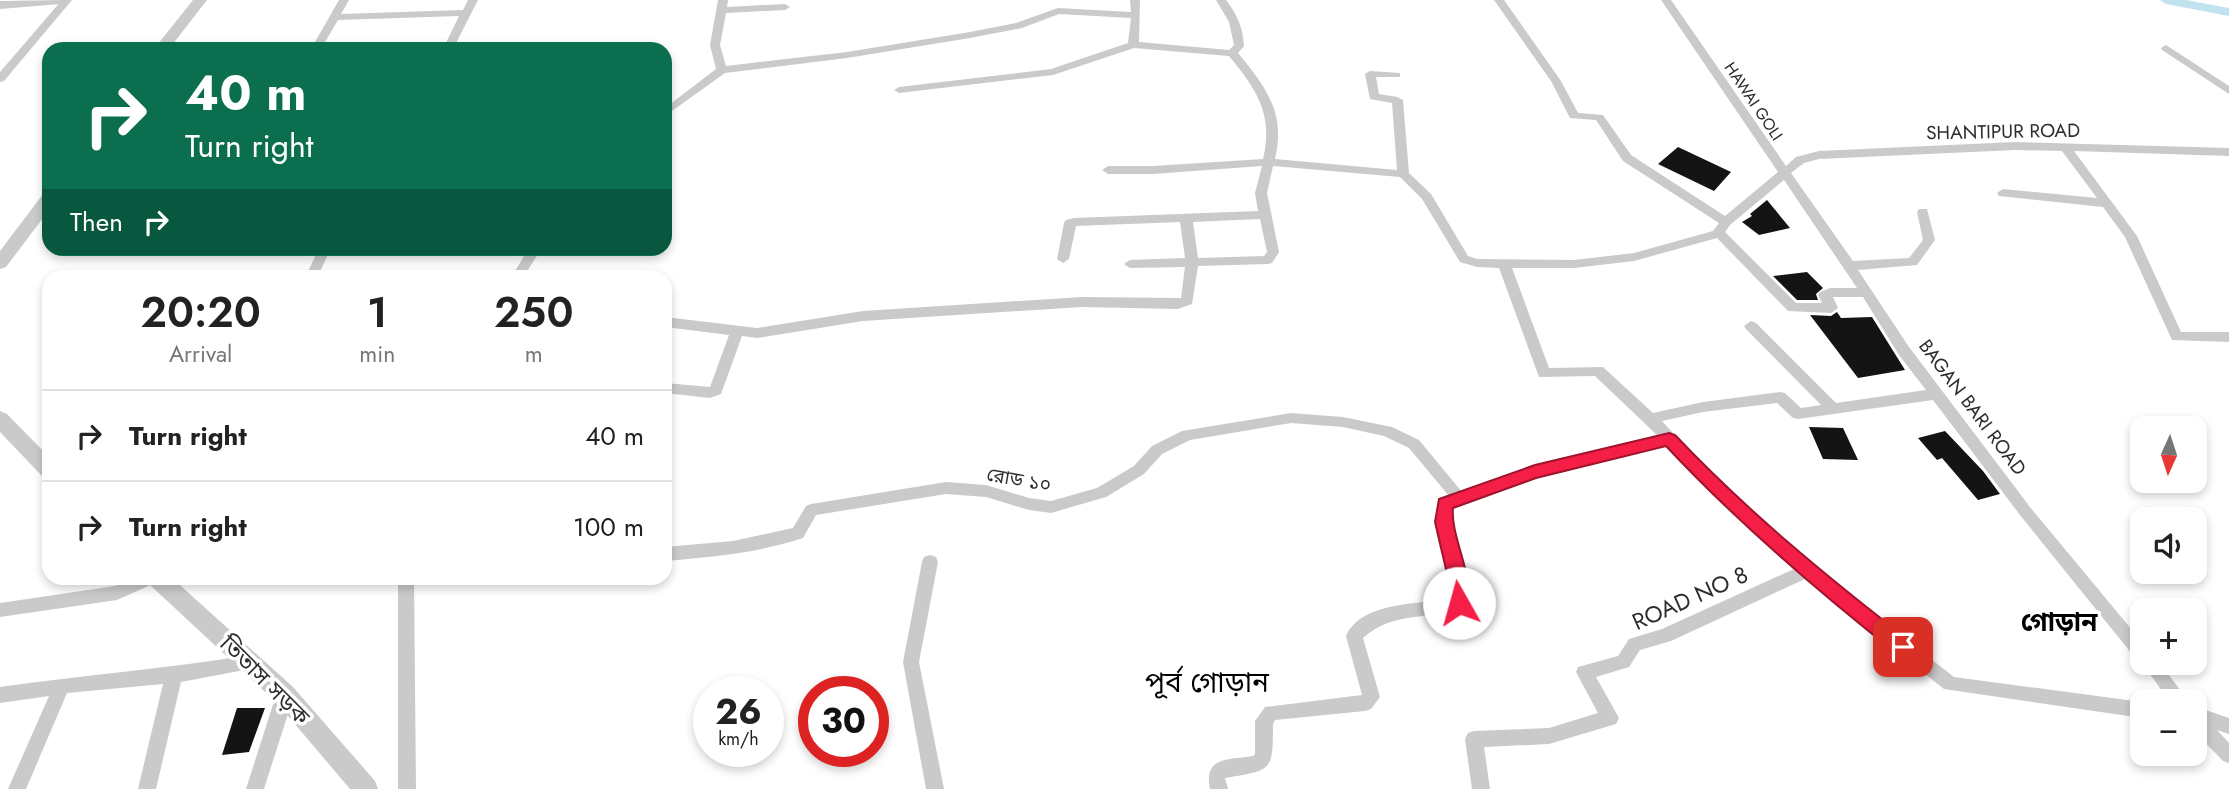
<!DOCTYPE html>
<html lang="en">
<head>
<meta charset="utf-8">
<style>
	:root { --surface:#fff; --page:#f6f6f6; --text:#222; --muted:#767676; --line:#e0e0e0 }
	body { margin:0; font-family:Jost,"Noto Sans Bengali",sans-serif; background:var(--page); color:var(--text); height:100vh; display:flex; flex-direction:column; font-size:26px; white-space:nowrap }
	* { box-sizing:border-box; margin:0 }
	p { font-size:23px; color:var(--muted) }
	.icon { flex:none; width:38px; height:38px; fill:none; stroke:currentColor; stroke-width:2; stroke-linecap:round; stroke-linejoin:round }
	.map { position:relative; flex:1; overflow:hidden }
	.drawer { position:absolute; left:42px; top:270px; width:630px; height:315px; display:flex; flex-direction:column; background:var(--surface); border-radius:21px; box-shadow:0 4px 10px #0003 }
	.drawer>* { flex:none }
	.guide { position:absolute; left:42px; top:42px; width:630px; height:214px; border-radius:21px; box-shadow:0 4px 10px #0003; background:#0b6e4f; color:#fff; overflow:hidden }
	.needle { width:46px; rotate:183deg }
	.tools { position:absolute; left:2130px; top:416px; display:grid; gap:14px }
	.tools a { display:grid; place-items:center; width:77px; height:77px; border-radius:14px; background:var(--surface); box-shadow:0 4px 10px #0003; font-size:35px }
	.speed { position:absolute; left:693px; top:676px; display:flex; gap:14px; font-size:35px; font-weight:700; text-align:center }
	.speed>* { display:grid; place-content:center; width:91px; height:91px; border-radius:50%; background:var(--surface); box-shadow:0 4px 10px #0003; line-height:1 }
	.speed small { font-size:18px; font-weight:400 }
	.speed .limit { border:10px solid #d22; background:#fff; color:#111 }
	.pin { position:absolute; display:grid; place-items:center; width:60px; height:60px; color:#fff; margin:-30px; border-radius:14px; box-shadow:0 4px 10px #0006 }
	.me { position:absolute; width:77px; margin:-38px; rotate:353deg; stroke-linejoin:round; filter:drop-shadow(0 0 5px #0008) }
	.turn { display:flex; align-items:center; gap:24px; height:147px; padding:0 28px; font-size:32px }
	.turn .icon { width:91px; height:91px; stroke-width:2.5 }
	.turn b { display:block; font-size:49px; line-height:60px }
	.then { display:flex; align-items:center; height:66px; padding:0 28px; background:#0003; gap:14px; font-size:26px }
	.eta { display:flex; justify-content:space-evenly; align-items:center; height:119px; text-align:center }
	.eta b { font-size:42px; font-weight:600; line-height:49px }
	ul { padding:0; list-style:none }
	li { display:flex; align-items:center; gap:21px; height:91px; padding:0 28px; border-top:2px solid var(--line) }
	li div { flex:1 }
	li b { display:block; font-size:26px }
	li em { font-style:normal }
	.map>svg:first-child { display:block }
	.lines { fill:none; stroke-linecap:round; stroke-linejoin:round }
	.canal { fill:#c2e2ee; fill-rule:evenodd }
	.building { fill:#141414 }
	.minor { fill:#cacaca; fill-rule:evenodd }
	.tertiary { fill:#cacaca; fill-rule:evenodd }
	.route { fill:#f51e46; stroke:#9f142e; stroke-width:2 }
	.labels { text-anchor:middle; stroke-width:7; stroke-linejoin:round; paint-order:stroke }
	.far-street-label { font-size:16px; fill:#2d2d2d; stroke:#fff }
	.street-label { font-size:19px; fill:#2d2d2d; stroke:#fff }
	.near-street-label { font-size:23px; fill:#2d2d2d; stroke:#fff }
	.district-label { font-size:26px; font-weight:bold; fill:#000; stroke:#fff }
	.near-quarter-label { font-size:28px; fill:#000; stroke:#fff }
</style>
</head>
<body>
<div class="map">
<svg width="2229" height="789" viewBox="0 0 2229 789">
	<rect width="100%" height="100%" fill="#fff"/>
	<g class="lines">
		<path class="canal" d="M2160 0H2186L2229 8V16L2166 4Z"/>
	</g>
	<g class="building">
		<path d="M1678 147 1731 172 1714 191 1658 164Z"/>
		<path d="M1767 200 1790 228 1759 235 1742 222 1752 216 1750 214Z"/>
		<path d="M1807 272 1823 288 1816 294 1818 300H1797L1773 276Z"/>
		<path d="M1837 312 1841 318 1872 317 1905 370 1858 378 1810 315 1831 316Z"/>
		<path d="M1809 427 1843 428 1858 460 1823 459Z"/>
		<path d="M1945 431 1983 471 2000 494 1978 500 1942 458 1937 460 1918 438Z"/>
		<path d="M237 708H265L249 752 222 755Z"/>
	</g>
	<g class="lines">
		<g class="minor">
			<path d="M62 0H72L4 81 0 82V72Z"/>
			<path d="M339 0H349L341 14 463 10 468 0H478L453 49H443L459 16 338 20 321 49H311Z"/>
			<path d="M718 0H728L727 7 785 4 790 7 785 10 726 13 720 45 726 66 847 52 970 32 1016 23 1058 8 1131 12 1130 0H1140L1139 42 1229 50 1234 45 1229 22 1216 0H1226C1237 14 1243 28 1244 46L1238 53C1266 87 1286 113 1275 159L1397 170 1392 103 1370 99 1365 74 1370 71 1400 73V77H1376L1379 94 1397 97 1403 100 1409 173 1431 194 1468 256 1477 259 1574 260 1634 253 1713 231 1719 223 1623 161 1596 120 1570 118 1551 81 1494 0H1504L1561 81 1578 113 1603 115 1631 155 1725 216 1778 172 1661 0H1671L1786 166 1796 157 1819 151 2015 142 2229 148V156L2074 151 2137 236 2181 332H2229V342L2172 340 2125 237 2103 207 1999 196 1997 193 2003 189 2097 198 2062 151 2015 150 1819 159 1804 163 1791 173 1853 261 1909 258 1923 240 1917 212 1919 209H1927L1935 240 1917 265 1858 270 1909 347 2030 507 2142 642V661L2136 659 2020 515 1933 400 1798 419 1793 418 1777 403 1703 412 1662 421 1715 479 1812 566 1954 677 2142 702V718L1944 689 1805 579 1671 641 1640 650 1629 667 1596 677 1619 718 1616 724 1549 744 1484 747 1490 789H1472L1465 739 1468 733 1474 731 1549 728 1598 713 1576 672 1578 667 1618 656 1629 639 1662 629 1794 569 1705 487 1667 445 1536 478 1452 508C1446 540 1477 580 1465 608 1428 621 1394 610 1363 638L1380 697 1371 709 1365 711 1275 720 1273 724C1273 772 1272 770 1225 778L1228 789H1210C1203 756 1229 760 1253 756L1255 754V721L1265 707 1362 695 1346 636C1362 601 1419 605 1451 598 1452 565 1425 531 1440 500L1449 496 1409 448 1384 436 1343 427 1291 423 1190 440 1162 454 1144 474 1106 497 1051 513 1029 510 986 497 946 494 816 515 803 538C758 553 712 557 665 561V547L733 541 793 528 806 506 811 504 946 482 986 485 1029 498 1051 501 1097 488 1134 466 1152 446 1182 431 1291 413 1343 417 1392 427 1419 440 1462 492 1535 466 1658 436 1595 376 1539 377 1499 268 1477 267 1460 262 1422 199 1400 177 1273 166 1267 193 1279 252 1272 263 1268 264 1198 266 1192 304 1178 309 1082 307 863 321 757 338 742 336 721 394 710 398 665 393V383L710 387 729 335 665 327V317L757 328 863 311 1082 297 1181 298 1185 267 1130 268 1124 264 1130 260 1185 258 1180 222 1076 226 1069 259 1063 263 1057 259 1064 223 1066 220 1074 218 1258 211 1255 193 1262 166 1153 174H1108L1102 170 1108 166H1153L1263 159C1274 114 1256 89 1229 56L1134 48 1053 75 899 93 894 90 899 87 1051 69 1128 43 1131 18 1059 14 1022 28 970 38 847 58 725 73 665 116V108L716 69 710 45ZM1784 180 1857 288H1830L1820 292 1818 295 1822 303H1796L1725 232 1730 225ZM1260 219 1267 252 1264 256 1198 258 1193 222ZM1717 238 1788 311 1831 313 1838 308 1833 297H1863L1899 355 1926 390 1836 403 1756 323 1751 321 1744 326 1746 329 1821 405 1801 408 1785 393 1780 392 1703 402 1653 413 1603 367 1549 368 1512 268H1574L1634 261Z"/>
			<path d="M2166 45 2229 86V94L2162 50 2161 48Z"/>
			<path d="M319 248H331L318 276H306Z"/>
			<path d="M529 248H542L524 276H512Z"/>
			<path d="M930 555 936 557 938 562 919 662 944 789H926L903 662 922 562 924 557Z"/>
			<path d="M134 578H157L155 583 117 600 0 617V603L115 586Z"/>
			<path d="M398 578H414L416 789H398Z"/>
			<path d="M249 655 255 658 257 663 255 668 181 682 156 789H138L163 684 67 693 26 789H8L49 696 0 703V687C83 675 166 669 249 655Z"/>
			<path d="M2142 663H2160L2189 702H2170Z"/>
			<path d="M285 687 291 689 294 695 264 789H246L276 695 279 689Z"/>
			<path d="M2194 706 2229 718V734L2217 730 2229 743V763L2223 761 2194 731Z"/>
		</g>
		<g class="tertiary">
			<path d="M67 0 60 4 0 9V1Z"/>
			<path d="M193 0H207L169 49H154Z"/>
			<path d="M49 193V210L6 267 0 269V251L43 194Z"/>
			<path d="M0 411 7 414 49 457V478L42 476 0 432Z"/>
			<path d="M147 578H172L293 687 375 781 378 789H350L277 703 150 585Z"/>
		</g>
	</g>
	<path class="route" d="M1669 433 1675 435C1747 511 1827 577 1910 641L1912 647 1910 653 1903 656 1896 653C1815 589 1737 522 1666 446L1536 478 1453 508C1450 538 1478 582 1465 608L1459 611 1453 608 1449 582 1435 522 1439 499 1535 465Z"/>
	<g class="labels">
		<g class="far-street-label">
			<text transform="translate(1754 101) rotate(56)" y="6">HAWAI GOLI</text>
		</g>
		<g class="street-label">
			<text transform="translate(2003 131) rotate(-1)" y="7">SHANTIPUR ROAD</text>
			<text transform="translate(1973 407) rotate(53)" y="7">BAGAN BARI ROAD</text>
			<text transform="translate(1019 479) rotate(10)" y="7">রোড ১০</text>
		</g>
		<g class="near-street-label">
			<text transform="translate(1690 598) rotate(-24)" y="8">ROAD NO 8</text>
			<text transform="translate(265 680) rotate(45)" y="8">তিতাস সড়ক</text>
		</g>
		<g class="district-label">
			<text x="2059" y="631">গোড়ান</text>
		</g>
		<g class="near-quarter-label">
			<text x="1207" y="692">পূর্ব গোড়ান</text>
		</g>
	</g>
</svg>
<div class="tools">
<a><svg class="needle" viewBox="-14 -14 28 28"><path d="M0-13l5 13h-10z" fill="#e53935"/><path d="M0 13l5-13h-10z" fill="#767676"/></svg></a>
<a><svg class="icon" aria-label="sound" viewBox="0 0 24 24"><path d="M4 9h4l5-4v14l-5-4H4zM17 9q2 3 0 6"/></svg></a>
<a>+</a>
<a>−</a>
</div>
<div class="speed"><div>26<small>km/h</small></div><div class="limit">30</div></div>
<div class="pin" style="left:1903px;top:647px;background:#d93025"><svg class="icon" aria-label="arrive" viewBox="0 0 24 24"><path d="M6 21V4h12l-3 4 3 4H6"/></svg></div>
<svg class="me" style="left:1459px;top:603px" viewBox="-20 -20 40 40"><circle r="19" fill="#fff"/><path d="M0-13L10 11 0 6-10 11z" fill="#f51e46"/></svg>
<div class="guide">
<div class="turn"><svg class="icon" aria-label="right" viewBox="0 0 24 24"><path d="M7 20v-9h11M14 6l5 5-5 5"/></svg><div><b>40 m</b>Turn right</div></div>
<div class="then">Then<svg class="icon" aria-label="right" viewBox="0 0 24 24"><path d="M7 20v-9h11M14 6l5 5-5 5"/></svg></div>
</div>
<section class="drawer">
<div class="eta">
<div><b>20:20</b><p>Arrival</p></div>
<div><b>1</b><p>min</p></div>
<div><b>250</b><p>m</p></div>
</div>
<ul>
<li><svg class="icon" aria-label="right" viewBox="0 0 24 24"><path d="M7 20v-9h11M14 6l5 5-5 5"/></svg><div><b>Turn right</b></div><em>40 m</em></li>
<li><svg class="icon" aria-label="right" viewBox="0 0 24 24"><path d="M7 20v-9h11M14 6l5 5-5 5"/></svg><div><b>Turn right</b></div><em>100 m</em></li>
</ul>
</section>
</div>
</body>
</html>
